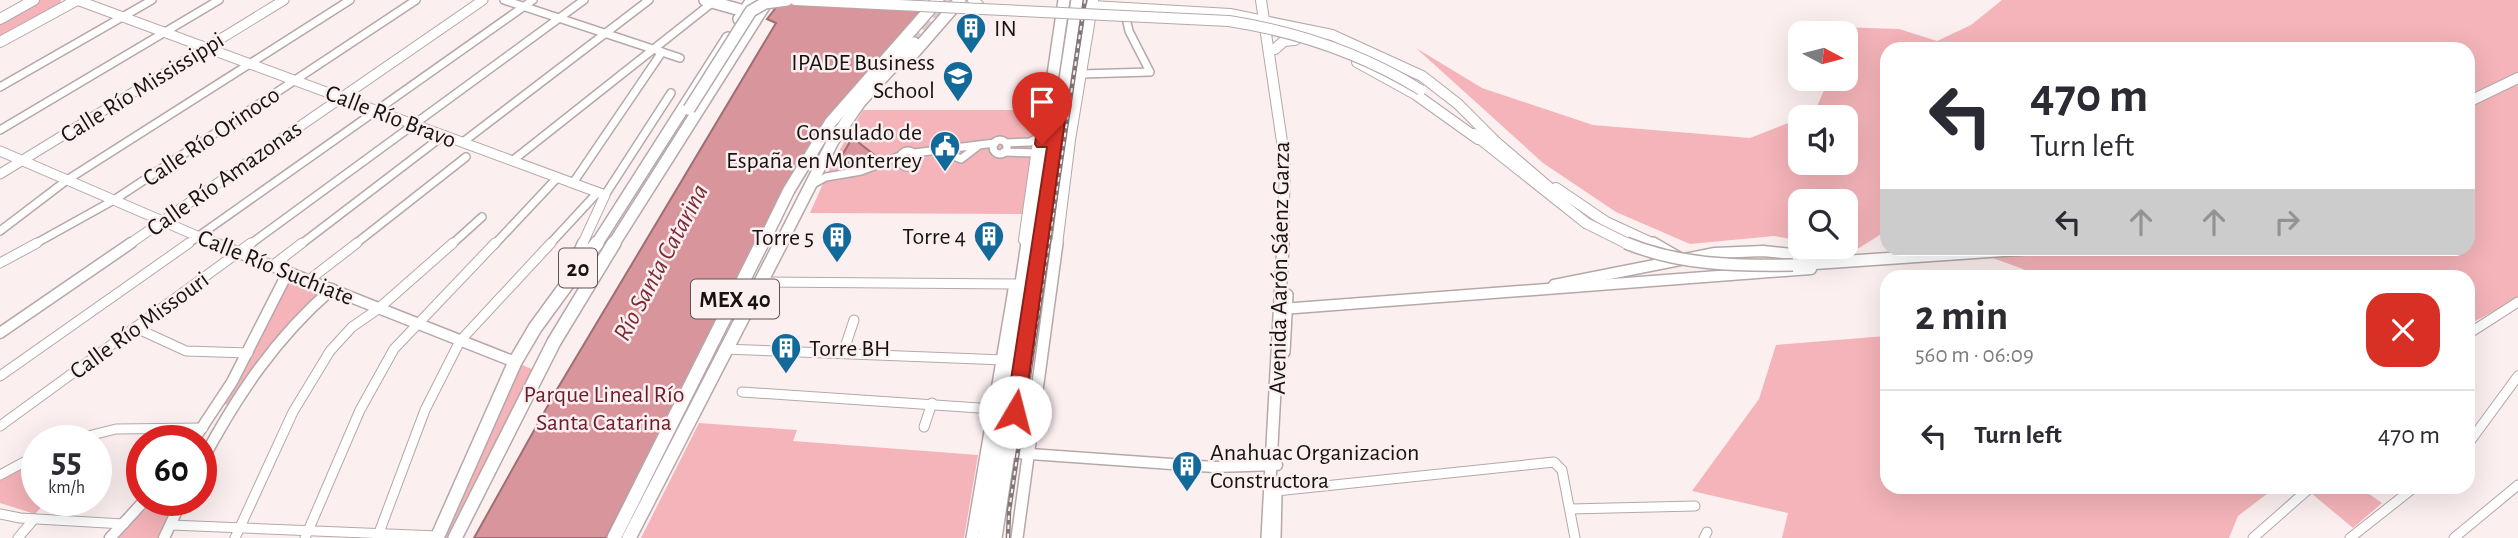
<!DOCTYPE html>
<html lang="en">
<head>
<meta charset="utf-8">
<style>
	:root { --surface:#fff; --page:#f2f2f3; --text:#2b2b33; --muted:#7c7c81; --line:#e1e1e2 }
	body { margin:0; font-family:"Alegreya Sans",sans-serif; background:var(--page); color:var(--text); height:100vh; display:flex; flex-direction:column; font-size:26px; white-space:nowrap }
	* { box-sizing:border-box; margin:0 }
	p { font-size:23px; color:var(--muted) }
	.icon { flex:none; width:38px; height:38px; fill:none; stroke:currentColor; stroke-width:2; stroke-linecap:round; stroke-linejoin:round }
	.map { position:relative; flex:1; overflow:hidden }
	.side { position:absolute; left:1880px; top:270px; width:595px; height:224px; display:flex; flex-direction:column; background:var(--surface); border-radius:21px; box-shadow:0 7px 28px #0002 }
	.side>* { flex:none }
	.top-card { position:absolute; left:1880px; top:42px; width:595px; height:214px; border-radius:21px; box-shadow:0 7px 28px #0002; background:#fff; color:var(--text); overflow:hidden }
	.needle { width:46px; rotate:97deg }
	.fabs { position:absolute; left:1788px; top:21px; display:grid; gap:14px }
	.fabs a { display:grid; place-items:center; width:70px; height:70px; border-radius:14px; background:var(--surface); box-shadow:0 7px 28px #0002; font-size:35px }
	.speed { position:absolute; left:21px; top:425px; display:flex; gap:14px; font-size:35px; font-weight:700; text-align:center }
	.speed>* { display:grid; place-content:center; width:91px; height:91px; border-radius:50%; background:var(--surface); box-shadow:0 7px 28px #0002; line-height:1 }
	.speed small { font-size:18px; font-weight:400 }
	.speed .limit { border:10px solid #d22; background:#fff; color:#111 }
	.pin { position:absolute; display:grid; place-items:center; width:60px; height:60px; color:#fff; margin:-72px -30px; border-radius:50% 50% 50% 0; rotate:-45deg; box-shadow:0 0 7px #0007 }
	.pin .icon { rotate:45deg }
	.me { position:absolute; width:77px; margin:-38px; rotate:8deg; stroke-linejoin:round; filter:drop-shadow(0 0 5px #0008) }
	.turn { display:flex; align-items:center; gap:24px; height:147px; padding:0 35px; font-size:32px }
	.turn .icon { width:91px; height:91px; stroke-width:2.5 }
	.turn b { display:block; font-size:49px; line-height:60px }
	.lanes { display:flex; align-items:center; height:66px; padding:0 35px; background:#0003; justify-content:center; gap:35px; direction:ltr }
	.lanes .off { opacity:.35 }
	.round { display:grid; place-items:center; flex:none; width:74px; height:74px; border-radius:21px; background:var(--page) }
	.summary { display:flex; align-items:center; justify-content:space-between; height:119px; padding:0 35px }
	h1 { font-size:42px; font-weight:700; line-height:52px }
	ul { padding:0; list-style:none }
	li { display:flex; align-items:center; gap:21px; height:91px; padding:0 35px; border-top:2px solid var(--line) }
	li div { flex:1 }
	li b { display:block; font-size:26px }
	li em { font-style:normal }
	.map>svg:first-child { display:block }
	.green { fill:#f4b4b9 }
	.water { fill:#d8959b; stroke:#9e6e72; stroke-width:2 }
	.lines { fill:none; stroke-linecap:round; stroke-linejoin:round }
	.trunk-tunnel { stroke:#dacecf; stroke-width:11; stroke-dasharray:11 5; stroke-linecap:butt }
	.minor-far1-casing { stroke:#b5a8a9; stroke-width:10 }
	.minor-casing { stroke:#b5a8a9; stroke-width:11 }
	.tertiary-far1-casing { stroke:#b5a8a9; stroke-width:11 }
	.tertiary-casing { stroke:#b5a8a9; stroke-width:13 }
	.secondary-far1-casing { stroke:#b5a8a9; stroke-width:12 }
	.secondary-casing { stroke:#b5a8a9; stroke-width:14 }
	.primary-far1-casing { stroke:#b5a8a9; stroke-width:14 }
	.primary-casing { stroke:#b5a8a9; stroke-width:16 }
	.trunk-far1-casing { stroke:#b5a8a9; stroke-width:14 }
	.trunk-casing { stroke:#b5a8a9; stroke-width:16 }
	.minor-far1 { stroke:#fff; stroke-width:7 }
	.minor { stroke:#fff; stroke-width:9 }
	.tertiary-far1 { stroke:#fff; stroke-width:9 }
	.tertiary { stroke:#fff; stroke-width:10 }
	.secondary-far1 { stroke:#fff; stroke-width:10 }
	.secondary { stroke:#fff; stroke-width:11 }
	.primary-far1 { stroke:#fff; stroke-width:11 }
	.primary { stroke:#fff; stroke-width:13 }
	.trunk-far1 { stroke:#fff; stroke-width:11 }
	.trunk { stroke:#fff; stroke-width:13 }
	.rail-casing { stroke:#7f7778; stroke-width:4.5 }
	.rail { stroke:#fceff0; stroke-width:2; stroke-dasharray:4.5; stroke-linecap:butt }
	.secondary-bridge-far1-casing { stroke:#b5a8a9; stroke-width:12; stroke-linecap:butt }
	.secondary-bridge-casing { stroke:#b5a8a9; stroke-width:14; stroke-linecap:butt }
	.primary-bridge-casing { stroke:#b5a8a9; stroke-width:14; stroke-linecap:butt }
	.secondary-bridge-far1 { stroke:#fff; stroke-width:10 }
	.secondary-bridge { stroke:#fff; stroke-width:11 }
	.primary-bridge { stroke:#fff; stroke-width:11 }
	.route { fill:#d93025; stroke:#8d1f18; stroke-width:2 }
	.labels { text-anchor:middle; stroke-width:5; stroke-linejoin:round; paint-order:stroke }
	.shield { fill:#fceff0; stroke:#5c5555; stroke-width:2 }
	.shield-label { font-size:23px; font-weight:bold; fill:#171313 }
	.poi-label { font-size:24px; fill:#171313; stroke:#fceff0; text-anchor:end }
	.street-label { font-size:24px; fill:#171313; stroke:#fceff0 }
	.park-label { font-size:24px; fill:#6b1c2b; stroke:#fceff0 }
	.water-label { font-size:26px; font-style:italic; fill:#7b2b38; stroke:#fceff0 }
</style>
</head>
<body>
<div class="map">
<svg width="2518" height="538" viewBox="0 0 2518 538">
	<rect width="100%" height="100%" fill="#fceff0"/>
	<g class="green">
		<path d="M36 0H61L60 5 0 40V20Z"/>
		<path d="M2002 0H2518V298L2468 325V276H2028L2023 269 1968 249 2468 248V49H1886V231L1859 248 1844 247H1846V201H1801V241L1774 236 1690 244 1616 212 1543 163 1416 48 1482 88 1593 125 1750 138 1801 118V163H1846V117H1804L1814 113 1829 79H1846V57L1854 54 1846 41V33H1841L1838 27 1899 29 1937 41 1971 25Z"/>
		<path d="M863 110H1039L1023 214 810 213 832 163Z"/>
		<path d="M289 277 325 291C286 323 257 363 228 404L223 405Z"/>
		<path d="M1886 336V486L2276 487 2238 516 2229 538H1782L1788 513 1692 491 1759 399 1776 345Z"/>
		<path d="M520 364 534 370 448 538H441Z"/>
		<path d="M699 423 797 430 793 441 978 455 964 538H641Z"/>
		<path d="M37 460V500L47 501 35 514 0 503V479Z"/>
		<path d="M2322 486 2359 487 2382 503 2353 528 2311 493Z"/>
		<path d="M155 501H177L161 538H114Z"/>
	</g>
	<g class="water">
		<path d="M782 0H897L896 2 928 4 793 175 606 538H474L556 391 776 23 767 19Z"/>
		<path d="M854 139 877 157V161L856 166 851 163 842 166 839 160 850 142Z"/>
	</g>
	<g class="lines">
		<path class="trunk-tunnel" d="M914 43 950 0"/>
		<g class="minor-far1-casing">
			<g id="minor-far1">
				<path d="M504 0 680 58"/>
				<path d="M1081 74 1150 72 1129 31 1125 13"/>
				<path d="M0 87 152 0"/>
				<path d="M0 130 219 0"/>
				<circle cx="1000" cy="147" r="7"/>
				<path d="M463 142 649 0"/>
				<path d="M1006 143 1030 142 1038 138"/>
				<path d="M946 147 951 155 961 159 978 146"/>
				<circle cx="908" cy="159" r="8"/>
				<path d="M1004 152 1036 153"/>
				<path d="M914 153 995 143"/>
				<path d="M512 161 713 2"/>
				<path d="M573 183 662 52"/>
				<path d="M811 185 826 177 861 171 900 156"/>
				<path d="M605 195 671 93"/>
				<path d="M0 231 67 180 350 0"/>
				<path d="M33 245 114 200 416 0"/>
				<path d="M186 245 533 0"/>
				<path d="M249 245 584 0"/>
				<path d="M300 245 444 135"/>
				<path d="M354 245 466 157"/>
				<path d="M451 245 482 217"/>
				<path d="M494 245 557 178"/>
				<path d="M549 245 598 192"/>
			</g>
		</g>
		<g class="minor-casing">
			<g id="minor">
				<path d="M0 263 37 243"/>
				<path d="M272 266 302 243"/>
				<path d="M309 280 357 243"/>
				<path d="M759 282 1015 284"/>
				<path d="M136 328 186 351 248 353"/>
				<path d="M2468 334 2518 302"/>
				<path d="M724 349 1004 360"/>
				<path d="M843 353 854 320"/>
				<path d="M0 376 189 243"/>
				<path d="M742 392 994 409"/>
				<path d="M0 426 251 243"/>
				<path d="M924 427 932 403"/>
				<path d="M68 441 116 429 203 428"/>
				<path d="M2468 444 2518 376"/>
				<path d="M0 475 37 455"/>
				<path d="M1276 491 1554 462 1562 470 1575 538"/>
				<path d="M1570 509 1695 506"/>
				<path d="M0 514 20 518 124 524"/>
				<path d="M171 525 438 536"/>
				<path d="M18 538 34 519"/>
				<path d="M235 538 293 412 330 351 352 327 378 309 453 243"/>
				<path d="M305 538 360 410 394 349 495 243"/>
				<path d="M377 538 425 410 460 341 551 243"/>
				<path d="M1704 538 1707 532"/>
				<path d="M2253 538 2312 486"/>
				<path d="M2350 538 2416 486"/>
				<path d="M2454 538 2518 485"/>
			</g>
		</g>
		<g class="tertiary-far1-casing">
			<g id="tertiary-far1">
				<path d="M77 0 605 195 582 245"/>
				<path d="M0 151 218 245"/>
				<path d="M0 174 284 0"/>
				<path d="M128 245 483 0"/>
			</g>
		</g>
		<g class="tertiary-casing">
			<g id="tertiary">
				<path d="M214 243 515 362"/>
				<path d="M567 277 583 243"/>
				<path d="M1554 285 1715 253 1763 251 1833 258"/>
				<path d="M1282 309 1811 269"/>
				<path d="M0 333 131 243"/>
				<path d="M193 441 232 382 288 272"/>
				<path d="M1002 452 1214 467 1277 465"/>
				<path d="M201 463C236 397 275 338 332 289"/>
				<path d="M110 538 145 500"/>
				<path d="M164 538 182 500"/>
			</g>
		</g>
		<g class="secondary-far1-casing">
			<g id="secondary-far1">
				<path d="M973 0 979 6"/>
				<path d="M1261 0 1285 162 1283 245"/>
				<path d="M1089 9 1092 6 1230 14 1332 35 1422 76 1458 104 1494 140"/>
				<path d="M0 19 34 0"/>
				<path d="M0 42 77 0"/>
				<path d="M1275 49 1284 41 1295 40"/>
				<path d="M1357 62 1415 94 1478 139"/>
				<path d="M2468 102 2518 78"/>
				<path d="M1474 134 1586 223"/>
				<path d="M1489 136 1559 196"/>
				<path d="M1556 188 1606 222 1656 245"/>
				<path d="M1024 240 1039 135"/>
				<path d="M1057 245 1070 140 1093 0"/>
			</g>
		</g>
		<g class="secondary-casing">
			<g id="secondary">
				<path d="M1653 243 1679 258"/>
				<path d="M1793 265 2040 248"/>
				<path d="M1284 352 1287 295"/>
				<path d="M972 538 1014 290"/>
				<path d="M1017 538 1057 243"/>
				<path d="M1267 538 1283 243"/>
				<path d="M1275 538 1276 494"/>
			</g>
		</g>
		<g class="primary-far1-casing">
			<g id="primary-far1">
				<path d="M705 0 744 11"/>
				<path d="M739 19 752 0"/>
				<path d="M596 245 728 38"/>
				<path d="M613 245 768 0"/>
				<path d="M1028 245 1064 0"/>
				<path d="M1040 245 1077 0"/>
			</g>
		</g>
		<g class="primary-casing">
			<g id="primary">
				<path d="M437 538 515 362 535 328 597 243"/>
				<path d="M455 538 554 342 614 243"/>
				<path d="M984 538 1028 243"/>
				<path d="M995 538 1040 243"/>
			</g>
		</g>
		<g class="trunk-far1-casing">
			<g id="trunk-far1">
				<path d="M913 54 960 0"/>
				<path d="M762 245 789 190 830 123 938 0"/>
				<path d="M780 245 833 141 860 102 914 43"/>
			</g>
		</g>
		<g class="trunk-casing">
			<g id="trunk">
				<path d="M614 538 762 243"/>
				<path d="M629 538 781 243"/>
			</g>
		</g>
		<use href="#minor-far1" class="minor-far1"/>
		<use href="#minor" class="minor"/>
		<use href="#tertiary-far1" class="tertiary-far1"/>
		<use href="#tertiary" class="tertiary"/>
		<use href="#secondary-far1" class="secondary-far1"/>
		<use href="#secondary" class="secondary"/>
		<use href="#primary-far1" class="primary-far1"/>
		<use href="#primary" class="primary"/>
		<use href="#trunk-far1" class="trunk-far1"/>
		<use href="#trunk" class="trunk"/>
		<g class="rail-casing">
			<path id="rail" d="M1008 538 1009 511 1085 0"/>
		</g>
		<use href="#rail" class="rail"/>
		<g class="secondary-bridge-far1-casing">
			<g id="secondary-bridge-far1">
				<path d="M795 0 1229 21C1298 32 1361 53 1421 90"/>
				<path d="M1586 223 1630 245"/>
			</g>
		</g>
		<g class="secondary-bridge-casing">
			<path id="secondary-bridge" d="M1626 243C1679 265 1736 266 1793 265"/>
		</g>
		<g class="primary-bridge-casing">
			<path id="primary-bridge" d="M689 109 751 11 765 3 787 0"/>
		</g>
		<use href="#secondary-bridge-far1" class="secondary-bridge-far1"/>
		<use href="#secondary-bridge" class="secondary-bridge"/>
		<use href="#primary-bridge" class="primary-bridge"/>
	</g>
	<path class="route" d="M1049 91 1061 95 1062 108 1066 113 1024 412 1021 417H1009L1006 412 1047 147H1037L1035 144 1042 95Z"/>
	<defs>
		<g id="building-pin" transform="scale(1.575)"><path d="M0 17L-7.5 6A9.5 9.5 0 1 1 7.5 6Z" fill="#126a9a" stroke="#fceff0"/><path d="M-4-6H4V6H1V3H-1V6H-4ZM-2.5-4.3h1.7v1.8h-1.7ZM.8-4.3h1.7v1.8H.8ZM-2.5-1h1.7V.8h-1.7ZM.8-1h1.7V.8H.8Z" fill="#fff"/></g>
		<g id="university-pin" transform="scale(1.575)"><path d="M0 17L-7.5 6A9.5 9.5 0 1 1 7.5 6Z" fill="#126a9a" stroke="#fceff0"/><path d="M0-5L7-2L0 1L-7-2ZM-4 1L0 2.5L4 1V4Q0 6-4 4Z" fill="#fff"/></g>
		<g id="civic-pin" transform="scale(1.575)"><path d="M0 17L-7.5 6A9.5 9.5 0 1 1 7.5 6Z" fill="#126a9a" stroke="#fceff0"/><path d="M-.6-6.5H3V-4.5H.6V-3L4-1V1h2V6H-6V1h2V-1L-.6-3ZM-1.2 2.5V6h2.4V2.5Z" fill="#fff"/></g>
	</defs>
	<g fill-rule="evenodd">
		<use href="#building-pin" x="971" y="28"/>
		<use href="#university-pin" x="958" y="76"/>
		<use href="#civic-pin" x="945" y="146"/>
		<use href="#building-pin" x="989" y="236"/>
		<use href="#building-pin" x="837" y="237"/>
		<use href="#building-pin" x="786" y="348"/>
		<use href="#building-pin" x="1187" y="466"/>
	</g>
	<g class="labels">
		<g class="shield">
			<rect x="559" y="248.5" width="38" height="39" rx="5"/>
			<rect x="691" y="279.5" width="88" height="39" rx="5"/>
		</g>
		<g class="shield-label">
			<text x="578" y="276">20</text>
			<text x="735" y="307">MEX 40</text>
		</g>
		<g class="poi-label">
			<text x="994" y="36" text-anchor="start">IN</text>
			<text x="935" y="70">IPADE Business<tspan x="935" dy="28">School</tspan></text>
			<text x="922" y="140">Consulado de<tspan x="922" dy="28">España en Monterrey</tspan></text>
			<text x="966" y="244">Torre 4</text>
			<text x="814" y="245">Torre 5</text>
			<text x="809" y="356" text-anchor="start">Torre BH</text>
			<text x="1210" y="460" text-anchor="start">Anahuac Organizacion<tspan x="1210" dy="28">Constructora</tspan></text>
		</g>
		<g class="street-label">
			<text transform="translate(142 87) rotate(-32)" y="8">Calle Río Mississippi</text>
			<text transform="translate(391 116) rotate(21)" y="8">Calle Río Bravo</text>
			<text transform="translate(211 136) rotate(-34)" y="8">Calle Río Orinoco</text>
			<text transform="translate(224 178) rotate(-35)" y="8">Calle Río Amazonas</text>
			<text transform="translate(276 267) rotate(22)" y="8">Calle Río Suchiate</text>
			<text transform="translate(1279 268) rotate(-89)" y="8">Avenida Aarón Sáenz Garza</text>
			<text transform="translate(139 325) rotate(-36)" y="8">Calle Río Missouri</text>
		</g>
		<g class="park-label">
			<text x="604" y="402">Parque Lineal Río<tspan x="604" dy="28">Santa Catarina</tspan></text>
		</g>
		<g class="water-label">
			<text transform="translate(660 262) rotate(-62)" y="9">Río Santa Catarina</text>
		</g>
	</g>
</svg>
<div class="fabs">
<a><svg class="needle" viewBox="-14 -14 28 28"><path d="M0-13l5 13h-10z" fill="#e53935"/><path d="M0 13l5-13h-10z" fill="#7c7c81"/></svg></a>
<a><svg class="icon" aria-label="sound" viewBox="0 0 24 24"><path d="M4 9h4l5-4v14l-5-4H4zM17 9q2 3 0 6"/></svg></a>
<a><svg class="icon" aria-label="search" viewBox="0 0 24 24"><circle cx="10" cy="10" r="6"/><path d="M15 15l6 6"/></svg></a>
</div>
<div class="speed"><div>55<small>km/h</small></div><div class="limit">60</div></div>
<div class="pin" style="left:1042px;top:144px;background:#d93025"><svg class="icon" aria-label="arrive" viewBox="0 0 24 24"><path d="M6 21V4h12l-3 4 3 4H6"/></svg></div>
<svg class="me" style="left:1015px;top:412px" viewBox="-20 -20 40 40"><circle r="19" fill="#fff"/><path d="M0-13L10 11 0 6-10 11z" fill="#d93025"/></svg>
<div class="top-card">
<div class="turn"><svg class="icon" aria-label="left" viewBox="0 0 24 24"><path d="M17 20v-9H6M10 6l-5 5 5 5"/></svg><div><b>470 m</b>Turn left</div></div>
<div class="lanes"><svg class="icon" aria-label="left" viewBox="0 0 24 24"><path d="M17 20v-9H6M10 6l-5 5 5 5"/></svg><svg class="icon off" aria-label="ahead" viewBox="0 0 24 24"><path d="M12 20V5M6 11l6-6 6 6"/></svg><svg class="icon off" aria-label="ahead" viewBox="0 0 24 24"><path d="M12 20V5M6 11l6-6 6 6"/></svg><svg class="icon off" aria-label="right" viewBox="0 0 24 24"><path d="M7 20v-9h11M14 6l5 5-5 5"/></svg></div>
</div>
<section class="side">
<div class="summary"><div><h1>2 min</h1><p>560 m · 06:09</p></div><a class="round" style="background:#d93025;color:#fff"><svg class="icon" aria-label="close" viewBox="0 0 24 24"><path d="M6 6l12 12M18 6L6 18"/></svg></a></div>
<ul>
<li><svg class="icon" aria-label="left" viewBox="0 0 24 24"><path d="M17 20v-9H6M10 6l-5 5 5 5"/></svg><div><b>Turn left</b></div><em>470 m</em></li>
</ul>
</section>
</div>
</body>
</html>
